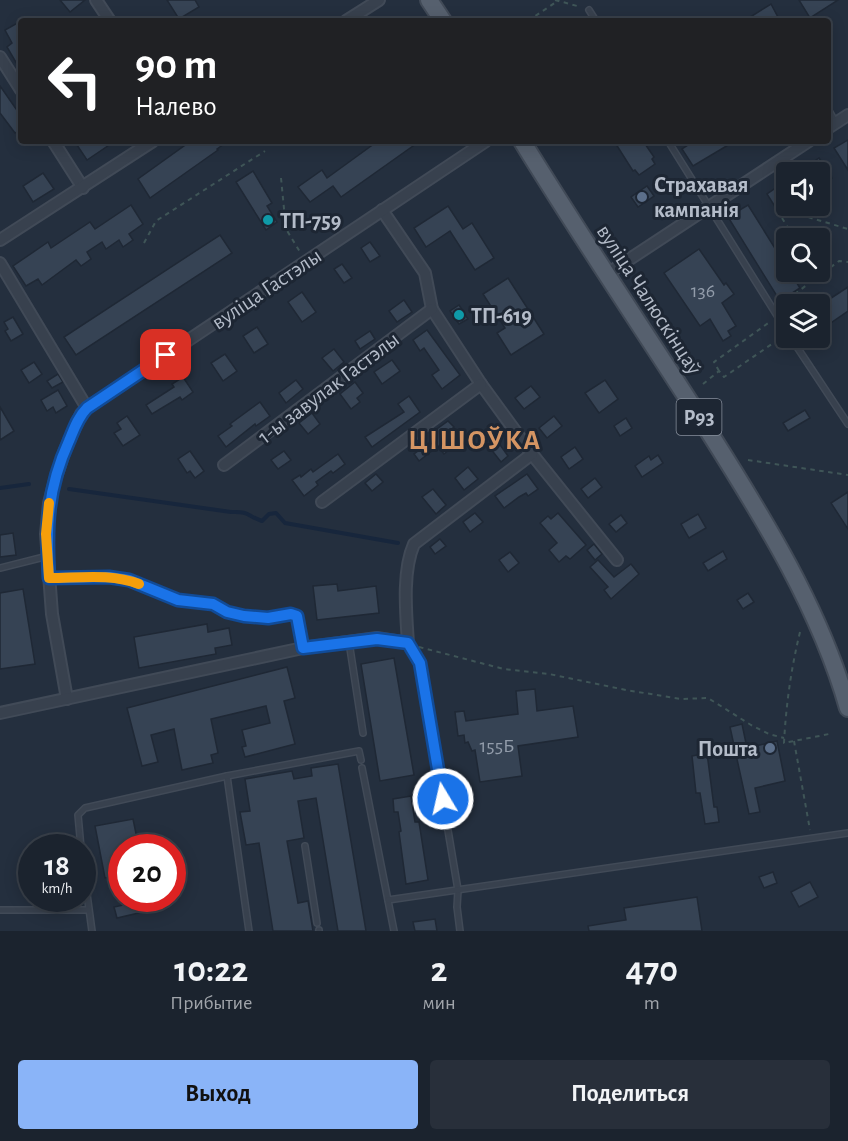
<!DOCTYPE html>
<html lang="ru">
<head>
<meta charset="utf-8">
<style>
	:root { --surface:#1b232e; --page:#282f3a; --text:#f1f3f6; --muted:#a0a4aa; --line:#39404a; --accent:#8ab4f8 }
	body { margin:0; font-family:"Alegreya Sans",sans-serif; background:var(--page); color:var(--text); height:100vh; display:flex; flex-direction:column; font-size:22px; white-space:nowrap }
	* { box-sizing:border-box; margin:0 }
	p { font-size:20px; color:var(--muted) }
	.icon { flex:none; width:33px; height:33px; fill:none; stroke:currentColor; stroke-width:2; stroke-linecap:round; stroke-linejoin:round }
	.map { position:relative; height:931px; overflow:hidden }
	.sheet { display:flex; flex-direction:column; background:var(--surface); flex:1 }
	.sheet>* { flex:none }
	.guide { position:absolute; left:18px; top:18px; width:813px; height:126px; border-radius:6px; box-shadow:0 3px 15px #0003,0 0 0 2px var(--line); background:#202124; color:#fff; overflow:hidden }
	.controls { position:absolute; left:776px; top:162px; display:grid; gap:12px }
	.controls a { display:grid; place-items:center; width:54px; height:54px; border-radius:6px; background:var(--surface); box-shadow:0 3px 15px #0003,0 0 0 2px var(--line); font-size:30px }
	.speed { position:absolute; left:18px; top:834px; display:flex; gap:12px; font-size:30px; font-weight:700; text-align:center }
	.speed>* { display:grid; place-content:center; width:78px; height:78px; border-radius:50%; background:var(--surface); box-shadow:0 3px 15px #0003,0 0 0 2px var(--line); line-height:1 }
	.speed small { font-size:15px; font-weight:400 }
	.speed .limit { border:9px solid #d22; background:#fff; color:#111 }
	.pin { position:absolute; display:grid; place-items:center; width:51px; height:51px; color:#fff; margin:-26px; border-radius:12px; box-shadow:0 3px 9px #0006 }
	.me { position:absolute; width:66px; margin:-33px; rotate:351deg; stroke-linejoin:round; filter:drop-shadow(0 0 4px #0008) }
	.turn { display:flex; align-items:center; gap:21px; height:126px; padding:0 18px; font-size:27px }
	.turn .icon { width:78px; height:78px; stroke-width:2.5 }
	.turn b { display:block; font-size:42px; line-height:51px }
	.eta { display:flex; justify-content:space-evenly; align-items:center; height:102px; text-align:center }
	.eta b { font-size:36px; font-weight:700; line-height:42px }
	.primary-button { display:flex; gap:12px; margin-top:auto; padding:12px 18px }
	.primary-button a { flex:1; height:69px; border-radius:6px; background:var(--accent); color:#111; font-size:24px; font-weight:700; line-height:69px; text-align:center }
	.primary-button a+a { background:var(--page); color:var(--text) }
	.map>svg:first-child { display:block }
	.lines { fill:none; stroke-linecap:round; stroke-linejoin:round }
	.stream { stroke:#17263c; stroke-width:4 }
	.building { fill:#364354; stroke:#1f2835; stroke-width:1.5 }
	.service-casing { stroke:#414a57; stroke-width:8 }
	.minor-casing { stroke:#414a57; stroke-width:14 }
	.primary-casing { stroke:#414a57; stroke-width:20 }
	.path { stroke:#3f5557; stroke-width:2; stroke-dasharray:4.5 4.5; stroke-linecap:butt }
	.service { stroke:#38414e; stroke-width:5 }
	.minor { stroke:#38414e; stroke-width:10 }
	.primary { stroke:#56606e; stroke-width:16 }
	.route-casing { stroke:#114b97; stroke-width:15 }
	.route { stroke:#1a73e8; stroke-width:10 }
	.slow { stroke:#f59e0b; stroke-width:10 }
	.service-dot { fill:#5c6f8a; stroke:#1d2633; stroke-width:2 }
	.culture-dot { fill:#0f9aa8; stroke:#1d2633; stroke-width:2 }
	.labels { text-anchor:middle; stroke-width:6; stroke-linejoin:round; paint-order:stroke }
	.number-label { font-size:20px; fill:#929caa }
	.shield { fill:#1d2633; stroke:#878f9c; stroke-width:1.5 }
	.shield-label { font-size:21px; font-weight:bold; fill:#b4bcc9 }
	.poi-label { font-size:22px; font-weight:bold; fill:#b4bcc9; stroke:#1d2633; text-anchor:start }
	.street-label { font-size:22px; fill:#b4bcc9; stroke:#1d2633 }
	.district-label { font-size:28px; font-weight:bold; letter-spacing:1.5px; fill:#d59563; stroke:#1d2633 }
</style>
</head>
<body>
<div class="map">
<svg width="848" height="931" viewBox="0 0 848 931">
	<rect width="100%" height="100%" fill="#242f3e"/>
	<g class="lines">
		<g class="stream">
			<path d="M0 488 29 484"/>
			<path d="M69 489 231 512C250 511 247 516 262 521L269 514 276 513 285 523 398 543"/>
		</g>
	</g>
	<g class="building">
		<path d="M60 0H85L70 12Z"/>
		<path d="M167 0H195L199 7 179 19Z"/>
		<path d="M799 0H838L810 18Z"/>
		<path d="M771 4 780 21H744Z"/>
		<path d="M21 21V71L7 47 12 43 5 30Z"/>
		<path d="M0 86 21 116V129L15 133 0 113Z"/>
		<path d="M848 140V170L834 148Z"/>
		<path d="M83 141H115L87 160 77 145Z"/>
		<path d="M191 141H228L217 149 218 150 150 198 138 179Z"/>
		<path d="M378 141H420L341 197 333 186 310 202 298 187 322 170 327 178Z"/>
		<path d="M614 141H643L654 157 652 159 655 164 639 175 635 170 633 171Z"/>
		<path d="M685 141H735L693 166 682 149 688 145Z"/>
		<path d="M819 158 832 178 819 187V172H799Z"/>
		<path d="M253 171 272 203 267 206 277 222 266 230 236 182Z"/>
		<path d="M43 173 54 189 33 202 23 186Z"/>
		<path d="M786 181V209L779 213 767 194Z"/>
		<path d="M647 186 654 196 638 207 631 197Z"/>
		<path d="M131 205 143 224 129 234 133 240 123 247 119 240 106 249 102 242 87 252 91 259 81 266 76 260 42 285 38 279 26 286 13 266 48 242 51 248 90 222 95 229Z"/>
		<path d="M748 205 786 266V272H790L800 288 780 301 728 217Z"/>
		<path d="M448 206 463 229 472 223 494 258 475 270 450 231 426 247 414 228Z"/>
		<path d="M220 235 232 253 76 355 64 337Z"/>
		<path d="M370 242 380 256 370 262 361 248Z"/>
		<path d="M699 249 724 285 726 283 734 294 722 303 736 326 728 331 731 336 723 341 710 319 700 326 664 273Z"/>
		<path d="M342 264 352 278 344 283 334 269Z"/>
		<path d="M508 278 544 334 511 355 497 333 505 328 483 294Z"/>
		<path d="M848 287V311L819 331V306Z"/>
		<path d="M302 292 316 312 302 322 288 302Z"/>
		<path d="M404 300 412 312 397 322 389 311Z"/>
		<path d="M459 305 468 319 459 324 450 311Z"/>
		<path d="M13 317 23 334 11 341 5 331 8 329 4 322Z"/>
		<path d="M257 327 268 344 254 353 243 336Z"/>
		<path d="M427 330 460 375 442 389 432 375 439 370 424 348 420 351 413 340Z"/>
		<path d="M370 331 375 339 360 349 355 341Z"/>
		<path d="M334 349 344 362 333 371 322 358Z"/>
		<path d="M225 354 237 371 223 381 211 363Z"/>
		<path d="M392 360 400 371 382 384 374 372Z"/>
		<path d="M34 362 42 374 29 383 21 370Z"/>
		<path d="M58 374 63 382 52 388 47 381Z"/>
		<path d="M183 377 193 392 182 400 180 397 152 414 146 405 174 387 172 384Z"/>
		<path d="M296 380 303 389 286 403 279 393Z"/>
		<path d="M605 380 618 399 599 413 585 393Z"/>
		<path d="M355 382 363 393 357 398 360 402 351 409 340 394Z"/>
		<path d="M531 386 540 397 524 409 515 398Z"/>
		<path d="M58 390 67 406 56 413 53 407 47 411 41 400Z"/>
		<path d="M409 396 420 412 372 447 365 437 404 412 398 404Z"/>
		<path d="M260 402 270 416 256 426 255 424 226 447 218 436 232 426 230 424Z"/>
		<path d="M0 407 14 431 0 440Z"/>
		<path d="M805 410 810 418 788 431 783 423Z"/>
		<path d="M312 413 320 424 308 434 299 423Z"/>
		<path d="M127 416 140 435 123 446 114 433 121 429 117 423Z"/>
		<path d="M554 416 562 426 547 438 539 428Z"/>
		<path d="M626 418 632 428 620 436 614 426Z"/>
		<path d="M448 421 454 427 445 435 454 446 444 454 438 446 419 461 414 454 434 439 430 434Z"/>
		<path d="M498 442 508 456 501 462 490 448Z"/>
		<path d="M575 447 583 459 569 469 561 457Z"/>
		<path d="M190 451 204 471 195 478 190 471 187 473 178 459Z"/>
		<path d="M284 451 291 460 278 469 271 460Z"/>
		<path d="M338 454 345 464 333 473 331 471 316 482 318 485 304 496 292 480 300 475 301 477 311 469 313 472Z"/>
		<path d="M658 455 663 463 642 477 635 466 649 456 651 460Z"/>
		<path d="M468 467 478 479 464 490 455 478Z"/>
		<path d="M376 474 383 482 372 491 365 483Z"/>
		<path d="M527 474 538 489 528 496 526 493 519 497 504 508 495 496Z"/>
		<path d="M595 478 602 487 588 498 581 489Z"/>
		<path d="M433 489 446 505 436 514 422 497Z"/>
		<path d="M848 492V529L831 503Z"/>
		<path d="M475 513 483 522 470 532 463 522Z"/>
		<path d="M558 513 586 545 570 559 566 556 559 562 549 550 557 543 540 523 548 516 551 519Z"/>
		<path d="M698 514 706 528 689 538 681 524Z"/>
		<path d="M621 515 627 523 616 532 609 524Z"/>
		<path d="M13 533 16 555 0 557V535Z"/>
		<path d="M440 539 446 546 435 554 430 547Z"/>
		<path d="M594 544 602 554 595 560 587 550Z"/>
		<path d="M723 551 727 559 708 571 703 563Z"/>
		<path d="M510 552 519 563 508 572 499 560Z"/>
		<path d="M598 560 614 577 631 564 639 574 611 599 604 590 608 587 590 567Z"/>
		<path d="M337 584 338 591 376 586 379 613 317 620 313 586Z"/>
		<path d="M23 589 35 664 0 669V593Z"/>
		<path d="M748 593 754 602 743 609 737 600Z"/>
		<path d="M207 624 208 632 229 628 232 645 215 648 216 654 139 668 134 637Z"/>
		<path d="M394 658 414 775 380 781 361 664Z"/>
		<path d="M287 667 295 698 284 701 295 744 245 757 242 747 246 746 242 730 270 723 266 706 211 719 218 753 211 755 213 763 182 770 174 729 151 735 158 762 142 766 127 708Z"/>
		<path d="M535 689 537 711 573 706 578 737 518 746 522 776 480 782 475 750 472 751 468 742 465 743 464 735 458 736 455 712 464 711 466 721 518 714 516 691Z"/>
		<path d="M742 724 747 748 777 741 785 781 755 788 760 812 749 814 730 727Z"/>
		<path d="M707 753 714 807H717L719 822 705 824 700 793H696L692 756Z"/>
		<path d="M338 764 366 931H338L316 798 298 801 304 838 287 841 298 903 308 901 313 931H273L259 843 246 845 240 812 250 811 245 779 292 771 294 779 312 776 311 768Z"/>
		<path d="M411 796 415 822H419L428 880 406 884 399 832 401 831 398 812H394L393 799Z"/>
		<path d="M133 819 139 848H122V875L105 878 95 826Z"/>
		<path d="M773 872 777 883 764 888 759 877Z"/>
		<path d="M810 882 818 897 799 907 791 892Z"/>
		<path d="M697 897 702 931H589L588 926 626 920 624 908Z"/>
		<path d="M141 901 143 912 117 918 114 907Z"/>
		<path d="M435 919 437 931H415L413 922Z"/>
	</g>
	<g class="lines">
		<g class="service-casing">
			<g id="service">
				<path d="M589 10 596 21"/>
				<path d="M828 109 836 123"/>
				<path d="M668 141 786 330"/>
				<path d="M791 338 848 424"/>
				<path d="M0 568 48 556"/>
				<path d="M49 578 109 577 129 580 178 600 213 604 227 612 244 616 268 618 291 614 297 616 303 648"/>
				<path d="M349 642 363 733"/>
				<path d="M408 643 420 663 458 890 457 907 460 931"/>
				<path d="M362 768 394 931"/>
				<path d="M227 776 249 931"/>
				<path d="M305 846 317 923"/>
				<path d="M81 848 78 815 85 808 227 776 359 751 361 760"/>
				<path d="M82 857 92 931"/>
				<path d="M388 900 848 833"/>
				<path d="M0 910H88"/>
				<path d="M319 930V931"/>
			</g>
		</g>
		<g class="minor-casing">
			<g id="minor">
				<path d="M96 0 110 21"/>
				<path d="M346 21 379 0"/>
				<path d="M0 57 21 90"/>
				<path d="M828 128 848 115"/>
				<path d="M53 141 83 188"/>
				<path d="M382 210 425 273 432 309 481 384 532 454 617 560"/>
				<path d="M0 240 153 141"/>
				<path d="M0 263 87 408"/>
				<path d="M607 274 809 141"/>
				<path d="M224 465 432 309"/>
				<path d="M322 502 481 384"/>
				<path d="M67 699 52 614 46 534 49 503 55 480 65 450 81 414 87 408 486 141"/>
				<path d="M0 713 303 648 377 638 408 643C406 613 402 571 414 544L532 454"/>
			</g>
		</g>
		<g class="primary-casing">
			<g id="primary">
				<path d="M429 0 443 21"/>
				<path d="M522 141C582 239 647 335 709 432 764 519 820 609 848 708"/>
			</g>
		</g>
		<g class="path">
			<path d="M555 0 581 7"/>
			<path d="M528 21 559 0"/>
			<path d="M281 178 286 229 300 252"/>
			<path d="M791 212 848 229"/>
			<path d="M782 218 794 238"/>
			<path d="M144 243 156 221 265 151"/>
			<path d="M780 305 839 261 848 262"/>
			<path d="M719 371 714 362 771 321"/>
			<path d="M703 384 719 371 724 377 782 337"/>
			<path d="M748 460 848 475"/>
			<path d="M800 632C791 669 786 705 784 743L829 734"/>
			<path d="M419 647 504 669 549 674 626 690 681 699 708 698 751 725 769 734 784 738"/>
			<path d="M794 741 810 830"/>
		</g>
		<use href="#service" class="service"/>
		<use href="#minor" class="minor"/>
		<use href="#primary" class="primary"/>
	</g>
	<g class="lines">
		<g class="route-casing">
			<path id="route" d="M166 355 87 408C78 417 74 429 69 441 47 489 46 527 49 578L109 577 129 580 178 600 213 604 227 612 244 616 268 618 291 614 297 616 303 648 377 639 408 643 420 663 443 799"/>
		</g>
		<use href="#route" class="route"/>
		<path class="slow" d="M49 503 46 534 49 578C79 578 111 573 139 584"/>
	</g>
	<g class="service-dot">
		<circle cx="642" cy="197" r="6"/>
		<circle cx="770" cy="748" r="6"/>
	</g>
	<g class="culture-dot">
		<circle cx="268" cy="220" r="6"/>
		<circle cx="459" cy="315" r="6"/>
	</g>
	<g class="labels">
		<g class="number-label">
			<text x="703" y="297">136</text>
			<text x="497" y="752">155Б</text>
		</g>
		<rect class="shield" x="676.5" y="399" width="45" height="36" rx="4.5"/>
		<g class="shield-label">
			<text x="699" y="424">Р93</text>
		</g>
		<g class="poi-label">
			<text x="654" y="192">Страхавая<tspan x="654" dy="25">кампанія</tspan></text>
			<text x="280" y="228">ТП-759</text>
			<text x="471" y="323">ТП-619</text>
			<text x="758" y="756" text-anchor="end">Пошта</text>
		</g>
		<g class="street-label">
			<text transform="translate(266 288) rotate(-34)" y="8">вуліца Гастэлы</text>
			<text transform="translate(650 299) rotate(57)" y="8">вуліца Чалюскінцаў</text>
			<text transform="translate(328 387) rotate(-37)" y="8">1-ы завулак Гастэлы</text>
		</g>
		<g class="district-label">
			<text x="475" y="449">ЦІШОЎКА</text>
		</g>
	</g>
</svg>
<div class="controls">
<a><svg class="icon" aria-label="sound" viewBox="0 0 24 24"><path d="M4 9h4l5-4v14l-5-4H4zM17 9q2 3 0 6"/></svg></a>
<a><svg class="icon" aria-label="search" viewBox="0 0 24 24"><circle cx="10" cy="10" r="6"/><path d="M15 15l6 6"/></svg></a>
<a><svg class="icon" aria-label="layers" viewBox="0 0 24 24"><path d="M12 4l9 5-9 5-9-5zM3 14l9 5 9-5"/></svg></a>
</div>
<div class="speed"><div>18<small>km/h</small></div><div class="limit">20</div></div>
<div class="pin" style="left:166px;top:355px;background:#d93025"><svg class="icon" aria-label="arrive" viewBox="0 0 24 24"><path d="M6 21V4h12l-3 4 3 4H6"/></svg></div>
<svg class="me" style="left:443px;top:799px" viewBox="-20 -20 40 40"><circle r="17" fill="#1a73e8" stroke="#fff" stroke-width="3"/><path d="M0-11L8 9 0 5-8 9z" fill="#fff"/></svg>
<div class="guide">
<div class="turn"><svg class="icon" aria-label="left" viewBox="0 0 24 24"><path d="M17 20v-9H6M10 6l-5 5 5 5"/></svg><div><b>90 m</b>Налево</div></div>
</div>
</div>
<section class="sheet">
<div class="eta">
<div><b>10:22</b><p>Прибытие</p></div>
<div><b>2</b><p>мин</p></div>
<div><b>470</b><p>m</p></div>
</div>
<div class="primary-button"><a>Выход</a><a>Поделиться</a></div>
</section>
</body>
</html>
